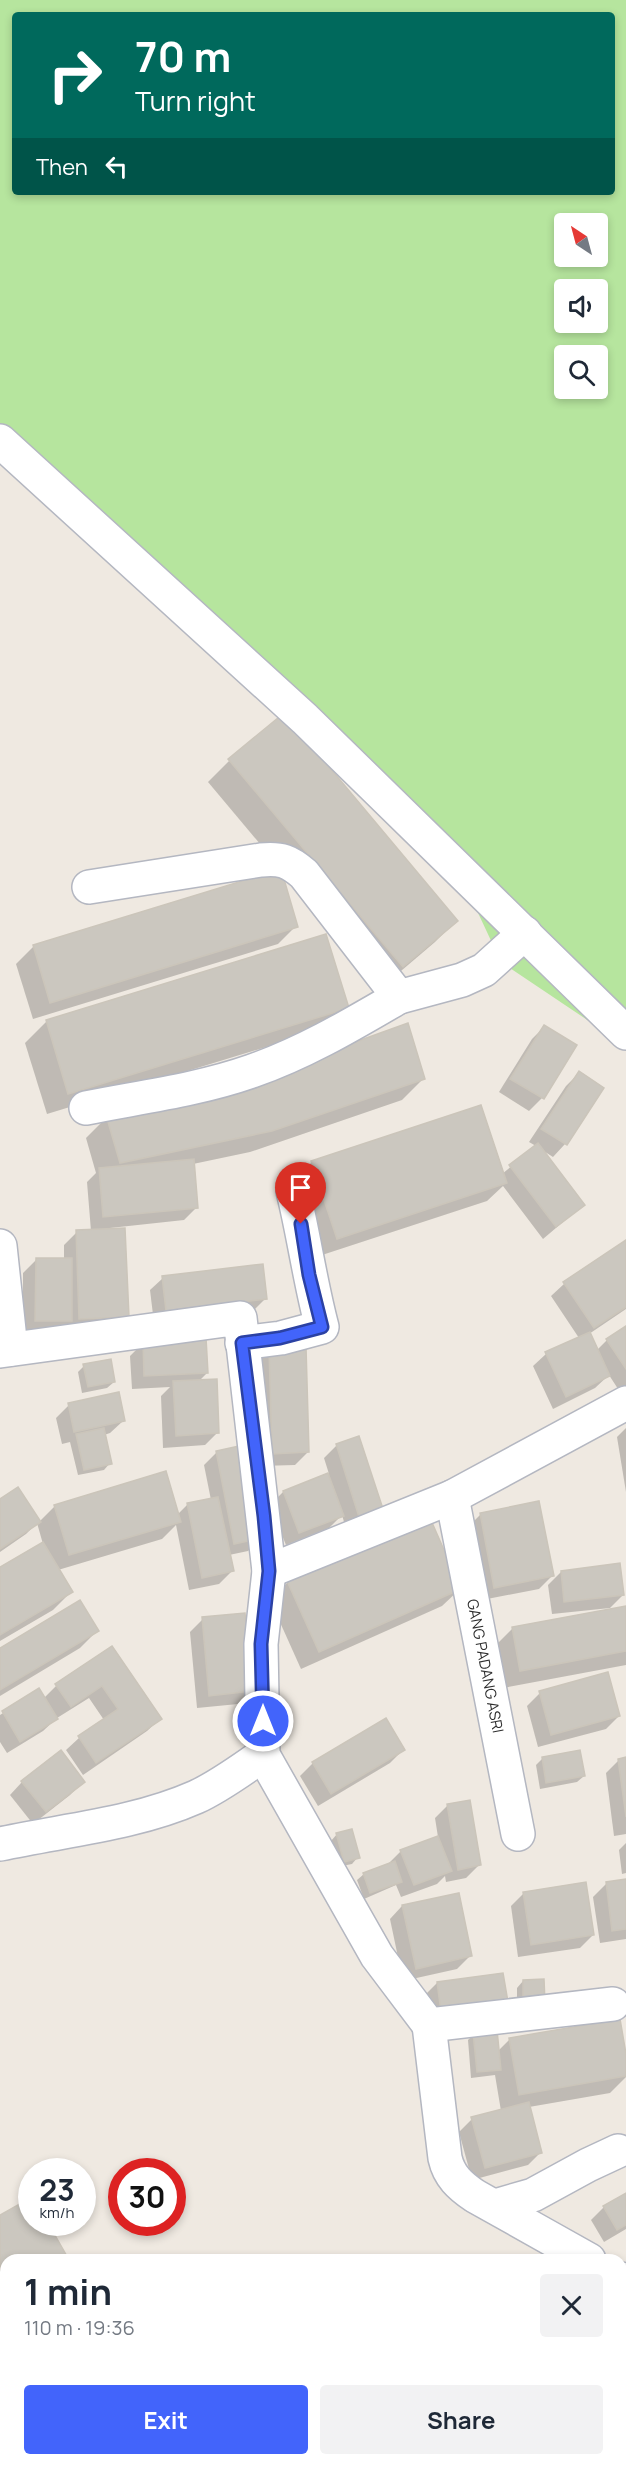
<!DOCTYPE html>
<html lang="en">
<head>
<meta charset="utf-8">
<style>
	:root { --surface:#fff; --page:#f2f2f3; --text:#1f2937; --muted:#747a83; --accent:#4264fb }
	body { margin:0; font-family:Manrope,sans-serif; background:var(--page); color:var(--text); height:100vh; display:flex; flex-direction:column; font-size:22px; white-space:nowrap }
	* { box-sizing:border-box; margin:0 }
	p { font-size:20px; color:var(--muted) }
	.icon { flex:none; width:33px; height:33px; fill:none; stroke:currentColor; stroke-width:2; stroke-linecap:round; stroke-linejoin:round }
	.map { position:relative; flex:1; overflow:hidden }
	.panel { position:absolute; left:0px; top:2254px; width:627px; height:212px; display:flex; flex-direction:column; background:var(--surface); border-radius:18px 18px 0 0; box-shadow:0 3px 9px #0003 }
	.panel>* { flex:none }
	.banner { position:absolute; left:12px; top:12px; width:603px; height:183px; border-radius:6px; box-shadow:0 3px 9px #0003; background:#00695c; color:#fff; overflow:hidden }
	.needle { width:39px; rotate:324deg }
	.tools { position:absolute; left:554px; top:213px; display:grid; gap:12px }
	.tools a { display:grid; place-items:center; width:54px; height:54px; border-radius:6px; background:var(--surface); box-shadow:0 3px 9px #0003; font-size:30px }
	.speed { position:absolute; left:18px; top:2158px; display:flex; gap:12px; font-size:30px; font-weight:700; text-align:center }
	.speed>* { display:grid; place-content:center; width:78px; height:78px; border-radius:50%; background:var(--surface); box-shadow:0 3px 9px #0003; line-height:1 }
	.speed small { font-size:15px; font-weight:400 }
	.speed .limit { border:9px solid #d22; background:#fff; color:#111 }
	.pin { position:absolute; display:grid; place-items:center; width:51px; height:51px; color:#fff; margin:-62px -26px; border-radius:50% 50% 50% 0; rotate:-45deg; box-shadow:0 0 6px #0007 }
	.pin .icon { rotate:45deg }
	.me { position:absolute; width:66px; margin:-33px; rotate:0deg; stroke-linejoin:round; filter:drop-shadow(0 0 4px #0008) }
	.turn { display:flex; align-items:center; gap:21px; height:126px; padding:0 24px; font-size:27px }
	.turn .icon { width:78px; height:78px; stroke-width:2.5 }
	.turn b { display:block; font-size:42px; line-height:51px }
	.then { display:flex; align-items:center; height:57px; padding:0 24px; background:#0003; gap:12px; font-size:22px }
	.round { display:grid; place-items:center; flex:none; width:63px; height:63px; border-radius:6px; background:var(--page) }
	.head { display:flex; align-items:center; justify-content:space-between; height:102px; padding:0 24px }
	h1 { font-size:36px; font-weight:700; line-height:45px }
	.action { display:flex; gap:12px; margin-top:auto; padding:12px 24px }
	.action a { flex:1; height:69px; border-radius:6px; background:var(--accent); color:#fff; font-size:24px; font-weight:700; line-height:69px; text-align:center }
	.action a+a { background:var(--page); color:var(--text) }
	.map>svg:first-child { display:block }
	.green { fill:#b6e59e; fill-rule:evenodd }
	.shadow { fill:#0003 }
	.building { fill:#cbc7bf; stroke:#cbc5ba; stroke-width:1.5 }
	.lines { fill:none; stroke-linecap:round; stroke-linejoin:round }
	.minor-casing { stroke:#b4b7c1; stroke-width:36 }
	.minor { stroke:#fff; stroke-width:33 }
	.route-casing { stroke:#2b41a3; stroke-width:15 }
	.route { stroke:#4264fb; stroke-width:10 }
	.labels { text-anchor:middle; stroke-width:4.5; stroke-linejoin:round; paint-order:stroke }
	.street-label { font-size:15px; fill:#2e2e2e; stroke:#fff }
</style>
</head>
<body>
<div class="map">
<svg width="626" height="2465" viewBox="0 0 626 2465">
	<rect width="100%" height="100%" fill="#efe9e1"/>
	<path class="green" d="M0 0H626V1046L501 962 436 823 0 428ZM15 15H612V192H15ZM564 224H597V256H564ZM564 290H597V322H564ZM564 356H597V388H564Z"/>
	<g class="shadow">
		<path d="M229 761 456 921 435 942 381 988 208 782Z"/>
		<path d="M296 926 278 944 33 1019 16 964 34 946Z"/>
		<path d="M325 936 347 1007 325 1029 47 1114 25 1043 46 1022Z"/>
		<path d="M544 1027 542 1098 529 1111 499 1092 532 1039Z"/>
		<path d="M579 1073 602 1088 565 1144 553 1157 542 1150 583 1205 543 1239 503 1186 487 1201 319 1256 294 1180 312 1162 502 1174 536 1146 529 1142 566 1086Z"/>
		<path d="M423 1079 402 1100 250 1152 193 1164 197 1207 184 1220 110 1228 127 1317 67 1332V1324L57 1333H23V1273L36 1260 64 1259V1245L77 1232 91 1231 87 1182 96 1173 86 1138 107 1117Z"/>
		<path d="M626 1242V1309L589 1334 597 1350 607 1340 626 1328V1387L620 1392 609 1375 595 1388 553 1409 533 1366 546 1354 579 1338 551 1296 564 1284Z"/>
		<path d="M163 1278 266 1298 253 1311 154 1323 150 1290Z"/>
		<path d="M143 1343 207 1373 198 1382 218 1432 205 1445 163 1448 161 1396 170 1387 132 1389 130 1356Z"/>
		<path d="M270 1350 308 1452 295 1465 260 1466 257 1363Z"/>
		<path d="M84 1366 114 1382 107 1388 82 1393 78 1372Z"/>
		<path d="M69 1405 123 1421 110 1433 104 1435 110 1463 104 1470 78 1475 70 1442 62 1444 56 1418Z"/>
		<path d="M626 1428V1492L617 1437Z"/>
		<path d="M337 1445 382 1512 347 1532 342 1515 329 1528 286 1545 270 1505 283 1492 329 1474 324 1458Z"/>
		<path d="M217 1452 261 1538 248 1551 229 1555 232 1571 219 1584 189 1590 176 1525 162 1539 58 1570 71 1592 53 1610 0 1641V1569L43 1544 37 1523 26 1534 0 1552V1501L39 1522 55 1506 177 1515 187 1505 211 1500 204 1465Z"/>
		<path d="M481 1514 552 1576 539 1589 482 1600 468 1527Z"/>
		<path d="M561 1572 623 1595 610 1608 552 1614 548 1585Z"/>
		<path d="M288 1582 460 1589 442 1606 301 1669 270 1600Z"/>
		<path d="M626 1608V1665L503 1688 495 1646 513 1628Z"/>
		<path d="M203 1619 251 1691 238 1704 197 1708 190 1632Z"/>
		<path d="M97 1631 80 1648 0 1696V1650Z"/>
		<path d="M111 1648 160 1719 147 1731 83 1775 66 1750 79 1738 104 1720 89 1698 57 1718 43 1731 7 1753 0 1742V1715L39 1690 44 1698 56 1686Z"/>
		<path d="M540 1693 619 1716 606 1729 538 1747 527 1706Z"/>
		<path d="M403 1750 390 1763 318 1806 300 1776 313 1763Z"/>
		<path d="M542 1759 584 1776 577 1782 540 1789 536 1765Z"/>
		<path d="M626 1759V1834L614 1836 606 1773 619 1760Z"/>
		<path d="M22 1782H83L70 1795 33 1824 10 1795Z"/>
		<path d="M448 1805 479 1865 466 1878 446 1882 445 1876 437 1884 401 1897 396 1885 364 1899 357 1880 364 1874 388 1864 401 1851 438 1837 435 1818Z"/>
		<path d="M337 1834 358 1857 352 1864 337 1867 331 1841Z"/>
		<path d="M626 1843V1873L622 1874 619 1850Z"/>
		<path d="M626 1881V1939L600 1943 593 1897 606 1884Z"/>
		<path d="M524 1893 593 1935 580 1948 518 1957 511 1906Z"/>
		<path d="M402 1906 470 1956 457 1969 403 1981 390 1919Z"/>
		<path d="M502 1974 429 2024 424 1996 437 1983Z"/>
		<path d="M523 1981H543L517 2010V1988Z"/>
		<path d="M474 2034 498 2051 510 2039 626 2063V2077L610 2093 529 2107 541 2152 528 2165 472 2180 459 2132 472 2119 501 2111 495 2075 471 2078 468 2040Z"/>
		<path d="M626 2195V2229L604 2242 591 2220 604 2207Z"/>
		<path d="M0 2216 32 2223H46L66 2258 63 2260H6V2299L0 2303Z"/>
		<path d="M6 2308V2360L0 2362V2310Z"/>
		<path d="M0 2374 6 2387V2431L0 2434Z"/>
		<path d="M621 2414 626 2421V2456L623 2459 615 2465H562L559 2460H621Z"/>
		<path d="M51 2460H132L133 2462 130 2465H53Z"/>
		<path d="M277 2460H362L357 2465H278Z"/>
		<path d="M439 2460H479L480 2465H434Z"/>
	</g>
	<g class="building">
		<path d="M284 713 458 921 403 967 228 759Z"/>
		<path d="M281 869 298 927 50 1003 33 945Z"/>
		<path d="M326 934 349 1008 68 1094 46 1020Z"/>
		<path d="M408 1023 425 1079 272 1131 120 1163 106 1115 258 1077Z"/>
		<path d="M544 1025 577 1045 544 1099 510 1079Z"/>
		<path d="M579 1071 604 1088 567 1145 541 1129Z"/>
		<path d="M481 1105 507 1183 337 1239 311 1161Z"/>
		<path d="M538 1143 585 1205 556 1227 509 1165Z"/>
		<path d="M194 1159 198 1208 103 1217 99 1168Z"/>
		<path d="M125 1228 129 1317 79 1319 76 1230Z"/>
		<path d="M626 1240V1307L594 1328 563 1282Z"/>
		<path d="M36 1258H72V1321H35Z"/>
		<path d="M263 1264 267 1299 166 1311 162 1276Z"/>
		<path d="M626 1326V1369L606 1339Z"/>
		<path d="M590 1332 610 1376 566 1397 545 1352Z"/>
		<path d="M206 1338 208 1373 144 1376 143 1342Z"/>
		<path d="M306 1347 309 1452 272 1454 269 1349Z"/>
		<path d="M111 1359 115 1382 88 1387 83 1364Z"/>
		<path d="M217 1379 219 1433 176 1436 173 1381Z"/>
		<path d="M119 1392 125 1421 74 1432 68 1403Z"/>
		<path d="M104 1428 112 1464 84 1470 76 1434Z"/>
		<path d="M359 1436 384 1512 360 1520 336 1444Z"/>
		<path d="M244 1445 262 1538 234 1544 216 1451Z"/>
		<path d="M166 1471 181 1522 69 1555 54 1505Z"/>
		<path d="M328 1473 344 1516 299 1533 283 1491Z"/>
		<path d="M18 1487 41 1522 0 1549V1499Z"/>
		<path d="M218 1497 234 1571 202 1578 187 1503Z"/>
		<path d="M539 1501 554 1576 494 1588 480 1513Z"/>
		<path d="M430 1518 461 1589 319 1652 287 1581Z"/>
		<path d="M43 1542 73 1592 0 1635V1567Z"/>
		<path d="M620 1563 624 1595 564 1602 561 1571Z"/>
		<path d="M80 1600 99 1631 0 1690V1648Z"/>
		<path d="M626 1606V1651L520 1671 512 1627Z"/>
		<path d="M245 1613 252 1691 209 1696 202 1617Z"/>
		<path d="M112 1646 162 1719 96 1763 78 1736 118 1709 102 1686 71 1707 55 1684Z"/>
		<path d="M608 1672 620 1716 551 1735 539 1691Z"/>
		<path d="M39 1688 58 1719 20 1742 2 1711Z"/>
		<path d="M386 1718 405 1750 331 1794 312 1762Z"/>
		<path d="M61 1750 85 1782 46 1812 21 1781Z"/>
		<path d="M580 1750 585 1776 546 1783 542 1757Z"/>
		<path d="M626 1757V1817L618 1759Z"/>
		<path d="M470 1800 481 1865 458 1870 447 1804Z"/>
		<path d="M352 1829 360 1858 344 1862 336 1833Z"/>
		<path d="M438 1836 452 1871 414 1885 400 1850Z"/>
		<path d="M395 1861 402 1882 370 1893 363 1873Z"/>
		<path d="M626 1879V1929L612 1931 606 1882Z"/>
		<path d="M586 1882 594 1935 531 1945 523 1892Z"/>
		<path d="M459 1893 472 1956 416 1969 402 1905Z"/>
		<path d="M503 1973 508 2002 441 2012 437 1982Z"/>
		<path d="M544 1979 545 2003 523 2004V1980Z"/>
		<path d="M620 2019 626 2054V2076L519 2095 509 2038Z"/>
		<path d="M497 2030 501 2070 477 2072 473 2032Z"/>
		<path d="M529 2102 542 2153 485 2168 471 2117Z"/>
		<path d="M626 2193V2225L617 2230 603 2206Z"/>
		<path d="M32 2197V2223H48L68 2258 63 2260H6V2293L0 2296V2215Z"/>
		<path d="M6 2306V2353L0 2355V2309Z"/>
		<path d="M0 2372 6 2383V2425L0 2427Z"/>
		<path d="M621 2412 626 2419V2454L621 2458Z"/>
		<path d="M69 2460H134L135 2462 128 2465H71Z"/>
		<path d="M291 2460H318L291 2463Z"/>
		<path d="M440 2460H480L482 2465H442Z"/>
		<path d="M590 2460H618L611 2465H593Z"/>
	</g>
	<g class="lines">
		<g class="minor-casing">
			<g id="minor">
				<path d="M0 441 305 719 626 1033"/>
				<path d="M89 887 261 860C281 858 289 861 304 874L399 997 462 980 484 970 525 933"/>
				<path d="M86 1108C141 1097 198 1090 252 1071 304 1053 351 1025 399 997"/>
				<path d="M0 1246 11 1349"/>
				<path d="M242 1343 281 1338 322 1327C310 1282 304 1236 293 1191"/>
				<path d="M0 1351 240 1318 269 1571 261 1644 263 1755 377 1956 429 2025 613 2004"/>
				<path d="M452 1497 518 1834"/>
				<path d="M269 1571 452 1497 626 1403"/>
				<path d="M0 1844C65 1830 135 1824 196 1797 220 1786 241 1770 263 1755"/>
				<path d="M429 2025 445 2158C449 2176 460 2186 475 2196L589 2260"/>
				<path d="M495 2206 533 2195 588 2165 618 2151"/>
				<path d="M621 2279 626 2282"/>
				<path d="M214 2465 217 2460"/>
			</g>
		</g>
		<use href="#minor" class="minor"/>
	</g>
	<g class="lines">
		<g class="route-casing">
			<path id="route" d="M263 1721 261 1644 269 1571 264 1516 242 1343 280 1338 322 1327 309 1275 301 1224"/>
		</g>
		<use href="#route" class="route"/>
	</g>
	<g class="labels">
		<g class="street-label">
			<text transform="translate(485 1666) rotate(79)" y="5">GANG PADANG ASRI</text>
		</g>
	</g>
</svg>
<div class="tools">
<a><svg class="needle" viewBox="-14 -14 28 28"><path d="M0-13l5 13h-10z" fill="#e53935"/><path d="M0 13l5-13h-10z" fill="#747a83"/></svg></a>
<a><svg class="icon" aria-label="sound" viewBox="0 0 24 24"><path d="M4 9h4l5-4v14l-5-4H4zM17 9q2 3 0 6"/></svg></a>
<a><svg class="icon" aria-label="search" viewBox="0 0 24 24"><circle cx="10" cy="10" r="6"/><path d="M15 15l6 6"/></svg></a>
</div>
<div class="speed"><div>23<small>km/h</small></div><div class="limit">30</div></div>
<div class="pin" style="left:301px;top:1224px;background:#d93025"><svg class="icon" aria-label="arrive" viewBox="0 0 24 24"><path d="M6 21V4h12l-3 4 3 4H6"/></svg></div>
<svg class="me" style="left:263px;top:1721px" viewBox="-20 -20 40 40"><circle r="17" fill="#4264fb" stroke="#fff" stroke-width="3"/><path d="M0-11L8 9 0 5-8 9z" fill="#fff"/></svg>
<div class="banner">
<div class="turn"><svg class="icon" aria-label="right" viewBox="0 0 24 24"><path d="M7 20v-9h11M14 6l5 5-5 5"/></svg><div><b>70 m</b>Turn right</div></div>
<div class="then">Then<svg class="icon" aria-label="left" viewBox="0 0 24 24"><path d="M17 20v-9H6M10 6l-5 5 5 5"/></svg></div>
</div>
<section class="panel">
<div class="head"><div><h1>1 min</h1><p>110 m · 19:36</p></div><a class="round"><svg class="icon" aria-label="close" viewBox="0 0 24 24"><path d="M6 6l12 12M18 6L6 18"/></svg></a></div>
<div class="action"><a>Exit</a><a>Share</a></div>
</section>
</div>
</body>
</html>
